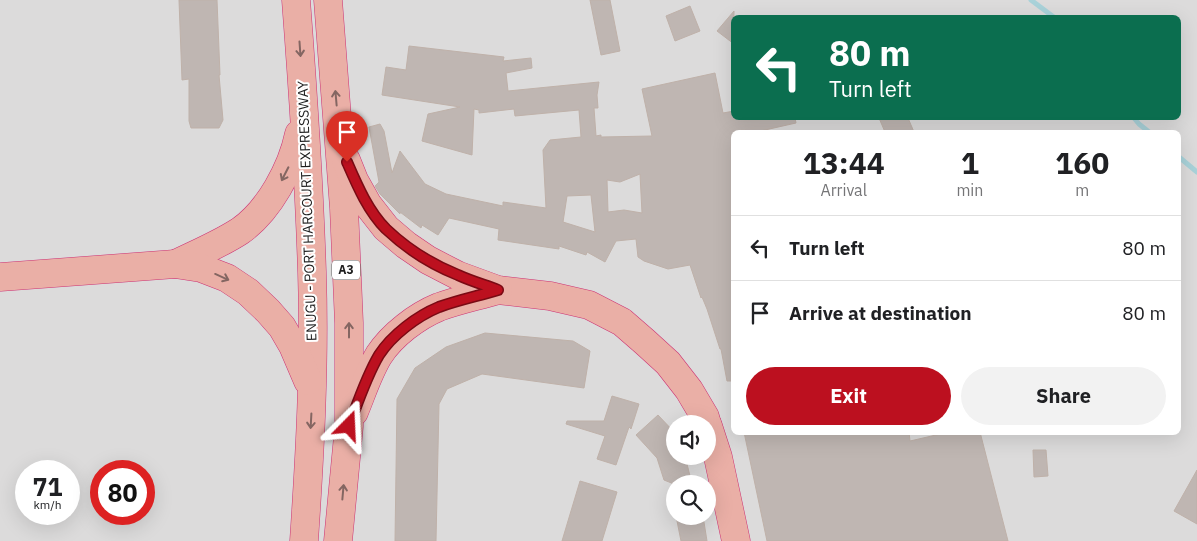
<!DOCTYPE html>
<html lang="en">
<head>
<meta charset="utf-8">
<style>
	:root { --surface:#fff; --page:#f2f2f2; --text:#202124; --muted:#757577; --line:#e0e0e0; --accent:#bc101f }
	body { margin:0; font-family:"IBM Plex Sans",sans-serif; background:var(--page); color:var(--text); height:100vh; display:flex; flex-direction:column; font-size:19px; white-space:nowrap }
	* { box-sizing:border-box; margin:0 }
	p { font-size:16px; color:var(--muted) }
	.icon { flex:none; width:28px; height:28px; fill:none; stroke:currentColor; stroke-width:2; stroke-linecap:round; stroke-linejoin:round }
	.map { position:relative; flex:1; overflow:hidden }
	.panel { position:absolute; left:731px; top:130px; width:450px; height:305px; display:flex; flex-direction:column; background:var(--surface); border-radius:8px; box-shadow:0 5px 20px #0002 }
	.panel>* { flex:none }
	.top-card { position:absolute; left:731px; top:15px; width:450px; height:105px; border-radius:8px; box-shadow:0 5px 20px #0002; background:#0b6e4f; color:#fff; overflow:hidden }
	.buttons { position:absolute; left:666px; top:415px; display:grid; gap:10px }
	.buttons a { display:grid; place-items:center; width:50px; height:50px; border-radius:50%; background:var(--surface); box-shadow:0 5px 20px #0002; font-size:25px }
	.speed { position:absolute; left:15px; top:460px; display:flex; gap:10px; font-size:25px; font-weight:700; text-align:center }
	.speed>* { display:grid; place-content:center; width:65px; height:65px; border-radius:50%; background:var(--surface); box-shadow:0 5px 20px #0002; line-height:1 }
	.speed small { font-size:12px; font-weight:400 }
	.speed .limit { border:8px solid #d22; background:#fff; color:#111 }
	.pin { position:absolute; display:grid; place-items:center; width:42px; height:42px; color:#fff; margin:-51px -21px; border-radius:50% 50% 50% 0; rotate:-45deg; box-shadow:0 0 5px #0007 }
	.pin .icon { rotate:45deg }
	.me { position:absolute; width:55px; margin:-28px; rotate:21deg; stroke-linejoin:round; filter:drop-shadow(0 0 4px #0008) }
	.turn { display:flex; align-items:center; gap:18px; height:105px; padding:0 15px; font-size:22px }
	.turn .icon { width:65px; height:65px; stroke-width:2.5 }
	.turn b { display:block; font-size:35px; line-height:42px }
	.eta { display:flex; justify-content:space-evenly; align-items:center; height:85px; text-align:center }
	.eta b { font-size:30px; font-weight:700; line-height:35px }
	.action { display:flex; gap:10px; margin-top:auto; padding:10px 15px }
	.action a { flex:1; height:58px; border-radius:30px; background:var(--accent); color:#fff; font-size:20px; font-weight:700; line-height:58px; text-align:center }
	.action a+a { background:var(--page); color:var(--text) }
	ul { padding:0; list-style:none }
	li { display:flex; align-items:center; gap:15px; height:65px; padding:0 15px; border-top:1px solid var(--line) }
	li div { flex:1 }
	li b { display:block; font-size:19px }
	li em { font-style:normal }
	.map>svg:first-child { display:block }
	.residential { fill:#dcdbdb; fill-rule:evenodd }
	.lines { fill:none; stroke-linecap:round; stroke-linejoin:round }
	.stream { stroke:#a9d2d9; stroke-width:5 }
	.building { fill:#bfb6b2; stroke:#bfb1a9; fill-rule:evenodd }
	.trunk-casing { stroke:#cc3274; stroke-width:29 }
	.trunk { stroke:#eaafa6; stroke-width:28 }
	.oneway { stroke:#846662 }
	.route-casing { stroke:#7a0a14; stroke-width:12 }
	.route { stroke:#bc101f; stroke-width:9 }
	.labels { text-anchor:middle; stroke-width:4; stroke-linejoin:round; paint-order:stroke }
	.shield { fill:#fff; stroke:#626262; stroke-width:1 }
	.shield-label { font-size:12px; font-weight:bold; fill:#1e1e1e }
	.street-label { font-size:14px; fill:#1e1e1e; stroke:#fff }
</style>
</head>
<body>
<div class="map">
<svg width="1197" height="541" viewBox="0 0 1197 541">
	<rect width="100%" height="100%" fill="#eeebe5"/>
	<path class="residential" d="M0 0H1197V541H0ZM734 18H1179V118H734ZM734 132H1179V432H734ZM675 424H708V456H675ZM26 471H69V514H26ZM101 471H144V514H101ZM675 484H708V516H675Z"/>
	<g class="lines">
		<g class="stream">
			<path d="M1031 0 1055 18"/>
			<path d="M1134 118 1139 124 1149 132"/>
			<path d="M1179 157 1197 172"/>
		</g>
	</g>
	<g class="building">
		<path d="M179 0H217L220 75H219L223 120 219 128H191L189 121V79L182 80Z"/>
		<path d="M590 0H610L620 51 601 55Z"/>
		<path d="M690 6 700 31 675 41 666 16Z"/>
		<path d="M734 11V44L717 31Z"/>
		<path d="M409 46 504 57 503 61 531 58 532 68 506 73 508 91 599 82 597 95 598 108H594L596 136 601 135V137L652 136 642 89 715 73 723 113 734 111V118H795L796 123 756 132H734V381H727L721 349H720L707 309 702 297 701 298 690 265 668 269 644 261 638 257 636 239 616 241 605 262 587 252 586 255 559 246V249L498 240 499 229 449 218 438 235 422 225 421 228 400 212V214L380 194 375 186 379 182 369 127 380 124 384 131 392 173 400 151 425 184 446 194 503 206V202L546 208 543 150 550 140 581 137 579 110 515 116 514 109 479 113V110L474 109 472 155 422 141 428 114 460 107 382 95 386 67 406 70ZM640 174 642 213 624 210 608 212 607 180 620 182ZM591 195 595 232 563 222 567 196Z"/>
		<path d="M879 118H908L914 132H885Z"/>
		<path d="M485 333 573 341 590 351 584 388 482 374 447 389 439 404 436 541H395L397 399 415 368 446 347Z"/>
		<path d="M612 396 639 404 631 429 629 427 616 465 597 459 605 436 566 424 567 421H604Z"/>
		<path d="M658 415 675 433V456H685L692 484H674L664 480 657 458 636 435Z"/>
		<path d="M744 432H909L910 441 949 432H980L1008 541H767Z"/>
		<path d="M1033 450H1046L1048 476 1034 477Z"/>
		<path d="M1197 470V524L1174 511Z"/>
		<path d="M580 481 617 492 602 541H562Z"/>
		<path d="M676 516H703L707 541H681Z"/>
	</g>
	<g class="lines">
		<g class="trunk-casing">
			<g id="trunk">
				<path d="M296 0C303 91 309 181 312 272 315 362 310 452 304 541"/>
				<path d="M328 0 344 208 349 323V426L338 541"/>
				<path d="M346 160 354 180 368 205 386 228 406 245 428 260 457 275 498 290 550 296 589 305 622 322 645 342 668 363 689 390 705 417 707 424"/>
				<path d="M175 264C197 254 220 244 240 231 269 211 292 168 299 134"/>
				<path d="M0 277 175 264 201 268 227 278 248 292 268 311 282 327 293 346 308 381"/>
				<path d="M354 412C362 393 368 373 379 355 392 335 417 316 439 307 458 300 478 296 498 290"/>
				<path d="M708 426 718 457 736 541"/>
			</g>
		</g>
		<use href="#trunk" class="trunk"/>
	</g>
	<defs><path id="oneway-shaft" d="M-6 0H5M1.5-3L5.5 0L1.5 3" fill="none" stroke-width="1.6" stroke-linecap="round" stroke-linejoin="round" transform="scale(1.25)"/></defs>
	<g class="oneway">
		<use href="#oneway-shaft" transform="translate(300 49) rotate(86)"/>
		<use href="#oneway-shaft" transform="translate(336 98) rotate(-95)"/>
		<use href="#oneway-shaft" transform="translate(285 174) rotate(117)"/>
		<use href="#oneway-shaft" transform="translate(222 277) rotate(24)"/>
		<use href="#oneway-shaft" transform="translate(349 330) rotate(-90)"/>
		<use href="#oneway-shaft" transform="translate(311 421) rotate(93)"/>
		<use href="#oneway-shaft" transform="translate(343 492) rotate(-85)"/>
	</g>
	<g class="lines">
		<g class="route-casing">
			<path id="route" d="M347 162C357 185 368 211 386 229 406 248 433 265 458 275 471 281 485 285 498 290 478 296 458 300 439 307 417 316 392 335 379 355 366 377 358 402 349 426"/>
		</g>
		<use href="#route" class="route"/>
	</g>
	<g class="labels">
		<rect class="shield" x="332" y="260.5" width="28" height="19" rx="4"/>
		<g class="shield-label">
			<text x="346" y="274">A3</text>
		</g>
		<g class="street-label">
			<text transform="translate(307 211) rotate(-92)" y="5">ENUGU - PORT HARCOURT EXPRESSWAY</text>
		</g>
	</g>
</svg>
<div class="buttons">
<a><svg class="icon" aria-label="sound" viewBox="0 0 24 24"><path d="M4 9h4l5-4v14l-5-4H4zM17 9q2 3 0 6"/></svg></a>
<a><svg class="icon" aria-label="search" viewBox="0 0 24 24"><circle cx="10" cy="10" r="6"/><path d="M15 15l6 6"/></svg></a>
</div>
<div class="speed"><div>71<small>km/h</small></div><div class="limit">80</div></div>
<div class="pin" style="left:347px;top:162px;background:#d93025"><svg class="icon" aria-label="arrive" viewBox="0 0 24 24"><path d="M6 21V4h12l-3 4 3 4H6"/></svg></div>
<svg class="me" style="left:349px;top:426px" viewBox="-20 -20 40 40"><path d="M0-17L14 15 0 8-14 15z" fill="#bc101f" stroke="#fff" stroke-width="4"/></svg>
<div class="top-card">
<div class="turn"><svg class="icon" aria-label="left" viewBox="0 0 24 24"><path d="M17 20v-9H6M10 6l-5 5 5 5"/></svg><div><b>80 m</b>Turn left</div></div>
</div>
<section class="panel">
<div class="eta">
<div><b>13:44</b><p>Arrival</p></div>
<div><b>1</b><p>min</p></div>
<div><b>160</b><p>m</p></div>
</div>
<ul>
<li><svg class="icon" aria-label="left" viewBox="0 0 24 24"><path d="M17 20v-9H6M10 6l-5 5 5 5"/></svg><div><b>Turn left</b></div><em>80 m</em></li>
<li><svg class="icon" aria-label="arrive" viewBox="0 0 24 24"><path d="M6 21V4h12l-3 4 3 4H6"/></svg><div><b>Arrive at destination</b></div><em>80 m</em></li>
</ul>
<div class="action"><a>Exit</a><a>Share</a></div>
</section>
</div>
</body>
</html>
